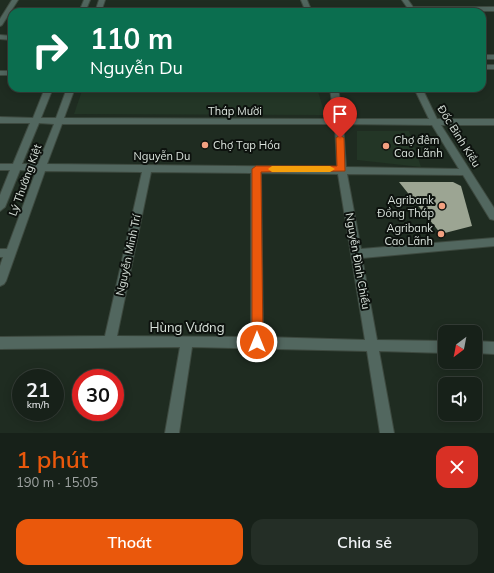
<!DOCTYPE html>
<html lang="vi">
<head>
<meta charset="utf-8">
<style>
	:root { --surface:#172119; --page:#242e26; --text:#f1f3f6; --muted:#9ea3a2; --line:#363e38; --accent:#ea580c }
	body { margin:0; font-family:Mulish,sans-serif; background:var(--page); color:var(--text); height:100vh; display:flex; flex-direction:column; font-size:15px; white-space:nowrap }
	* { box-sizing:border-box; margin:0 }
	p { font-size:13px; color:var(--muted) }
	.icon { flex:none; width:22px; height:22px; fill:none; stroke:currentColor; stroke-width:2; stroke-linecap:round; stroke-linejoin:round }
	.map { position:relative; height:433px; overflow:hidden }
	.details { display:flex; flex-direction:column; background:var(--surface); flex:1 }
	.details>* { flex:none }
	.banner { position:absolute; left:8px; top:8px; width:478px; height:84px; border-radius:12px; box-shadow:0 2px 10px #0003,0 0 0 1px var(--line); background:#0b6e4f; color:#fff; overflow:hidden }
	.needle { width:26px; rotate:212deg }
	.buttons { position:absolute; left:438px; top:325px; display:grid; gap:8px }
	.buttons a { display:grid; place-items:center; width:44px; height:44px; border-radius:8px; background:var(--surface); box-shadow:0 2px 10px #0003,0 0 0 1px var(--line); font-size:20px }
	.speed { position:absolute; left:12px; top:369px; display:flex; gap:8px; font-size:20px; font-weight:700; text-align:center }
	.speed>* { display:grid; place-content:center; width:52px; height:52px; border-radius:50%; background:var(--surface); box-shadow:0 2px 10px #0003,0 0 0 1px var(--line); line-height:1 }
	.speed small { font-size:10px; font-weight:400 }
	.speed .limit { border:6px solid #d22; background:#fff; color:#111 }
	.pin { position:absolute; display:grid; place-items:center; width:34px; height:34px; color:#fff; margin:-41px -17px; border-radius:50% 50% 50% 0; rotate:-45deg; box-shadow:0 0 4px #0007 }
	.pin .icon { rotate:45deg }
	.me { position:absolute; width:44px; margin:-22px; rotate:0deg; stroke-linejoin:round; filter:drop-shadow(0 0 3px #0008) }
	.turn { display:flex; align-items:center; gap:14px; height:84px; padding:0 16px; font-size:18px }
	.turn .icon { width:52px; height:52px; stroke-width:2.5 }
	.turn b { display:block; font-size:28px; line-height:34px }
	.round { display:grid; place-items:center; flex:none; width:42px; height:42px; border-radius:12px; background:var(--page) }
	.headline { display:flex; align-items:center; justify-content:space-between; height:68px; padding:0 16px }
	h1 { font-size:24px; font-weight:600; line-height:30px; color:var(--accent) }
	.cta { display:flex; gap:8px; margin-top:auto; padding:8px 16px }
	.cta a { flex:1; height:46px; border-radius:12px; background:var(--accent); color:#fff; font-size:16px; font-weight:600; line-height:46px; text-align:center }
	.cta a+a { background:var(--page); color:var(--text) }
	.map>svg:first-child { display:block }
	.built { fill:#233626 }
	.building { fill:#9ca593 }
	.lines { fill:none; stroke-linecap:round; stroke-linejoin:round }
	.minor-casing { stroke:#3d493f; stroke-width:2 }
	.minor { fill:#52675f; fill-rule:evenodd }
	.route { fill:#ea580c; stroke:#983908 }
	.slow { fill:#f59e0b }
	.poi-dot { fill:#f2a080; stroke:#0d120e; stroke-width:1.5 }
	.labels { text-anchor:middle; stroke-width:4; stroke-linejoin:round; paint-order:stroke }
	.street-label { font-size:11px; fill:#dbe4dd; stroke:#0d120e }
	.poi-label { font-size:11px; fill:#dbe4dd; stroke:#0d120e; text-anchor:start }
	.near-street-label { font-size:13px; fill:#dbe4dd; stroke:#0d120e }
</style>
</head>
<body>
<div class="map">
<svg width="494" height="433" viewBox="0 0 494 433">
	<rect width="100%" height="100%" fill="#1f2c21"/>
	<g class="built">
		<path d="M83 88H317L325 115 74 114Z"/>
		<path d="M357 131H409L421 167 357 160Z"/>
	</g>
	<path class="building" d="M399 182H453L461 186 472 226 441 234Z"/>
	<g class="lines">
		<g class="minor-casing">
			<g id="minor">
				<path d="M12 0H18L2 25 0 26V19Z"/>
				<path d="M84 0H90L85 12H79Z"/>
				<path d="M99 0H105L101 12H95Z"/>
				<path d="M301 0H307L312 12H306Z"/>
				<path d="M402 0H408L413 7H494V11H411L409 10Z"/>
				<path d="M0 35 12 36V40L0 39Z"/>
				<rect x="482" y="55" width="12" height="4"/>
				<rect x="482" y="65" width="12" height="4"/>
				<rect x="0" y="71" width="12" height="4"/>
				<path d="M45 88H53L41 118H56L67 88H75L64 118 334 119 330 88H338L343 119H429L414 88H422L437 119H494V125H441L494 208V220L490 219 463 175 347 174 361 249 494 238V246L362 258 377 340 445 341V353L379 351 394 433H380L367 351 192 347 179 433H165L180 347 0 349V337L105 336 142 172 45 171 6 281 4 284 0 286V266L3 257H0V249H7L36 171 20 170 5 207 0 211V195L10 170H0V164H13L30 123H0V117L33 118ZM39 123 54 124 38 164H22ZM62 124H335L337 167 47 164ZM343 124 432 125 459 169 346 167ZM151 172 251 173V337L117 336ZM261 173 338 174 365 340 263 337Z"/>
				<path d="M475 341 494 342V354L475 353Z"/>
			</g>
		</g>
		<use href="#minor" class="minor"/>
	</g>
	<path class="route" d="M340 135 344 138 345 171 261 172 263 342 261 346 257 348 253 346 252 342V169L256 166H337L336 138Z"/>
	<path class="slow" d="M272 166H330L335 169 330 172H272L268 169Z"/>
	<g class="poi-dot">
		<circle cx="205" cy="145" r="4"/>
		<circle cx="386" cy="146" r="4"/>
		<circle cx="442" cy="206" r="4"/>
		<circle cx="441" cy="234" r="4"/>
	</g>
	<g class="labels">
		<g class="street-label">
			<text x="235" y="115">Tháp Mười</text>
			<text transform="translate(459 136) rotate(58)" y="4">Đốc Binh Kiều</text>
			<text x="162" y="160">Nguyễn Du</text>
			<text transform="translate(25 180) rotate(-70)" y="4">Lý Thường Kiệt</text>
			<text transform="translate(128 255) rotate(-78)" y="4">Nguyễn Minh Trí</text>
			<text transform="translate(358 261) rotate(80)" y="4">Nguyễn Đình Chiểu</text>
		</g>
		<g class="poi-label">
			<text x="394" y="144">Chợ đêm<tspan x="394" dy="13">Cao Lãnh</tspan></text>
			<text x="213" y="149">Chợ Tạp Hóa</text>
			<text x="434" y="204" text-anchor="end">Agribank<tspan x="434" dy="13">Đồng Tháp</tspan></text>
			<text x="433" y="232" text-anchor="end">Agribank<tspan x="433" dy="13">Cao Lãnh</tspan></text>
		</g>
		<g class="near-street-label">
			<text x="187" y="332">Hùng Vương</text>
		</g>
	</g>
</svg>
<div class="buttons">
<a><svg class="needle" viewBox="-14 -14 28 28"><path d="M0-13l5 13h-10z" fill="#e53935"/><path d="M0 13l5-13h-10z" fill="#9ea3a2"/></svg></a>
<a><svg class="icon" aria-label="sound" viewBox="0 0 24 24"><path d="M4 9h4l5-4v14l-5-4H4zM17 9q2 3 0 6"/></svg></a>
</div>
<div class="speed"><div>21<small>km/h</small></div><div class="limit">30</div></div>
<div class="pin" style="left:340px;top:138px;background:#d93025"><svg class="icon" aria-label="arrive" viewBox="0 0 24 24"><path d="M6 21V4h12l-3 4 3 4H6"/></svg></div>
<svg class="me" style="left:257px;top:342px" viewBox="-20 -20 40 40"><circle r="17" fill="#ea580c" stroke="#fff" stroke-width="3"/><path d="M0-11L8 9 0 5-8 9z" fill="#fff"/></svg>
<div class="banner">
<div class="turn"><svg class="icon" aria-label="right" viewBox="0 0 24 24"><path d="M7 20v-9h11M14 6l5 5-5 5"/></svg><div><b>110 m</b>Nguyễn Du</div></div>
</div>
</div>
<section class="details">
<div class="headline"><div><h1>1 phút</h1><p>190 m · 15:05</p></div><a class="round" style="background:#d93025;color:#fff"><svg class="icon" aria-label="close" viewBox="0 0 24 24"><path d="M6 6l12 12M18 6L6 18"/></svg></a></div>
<div class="cta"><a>Thoát</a><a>Chia sẻ</a></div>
</section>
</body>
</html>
